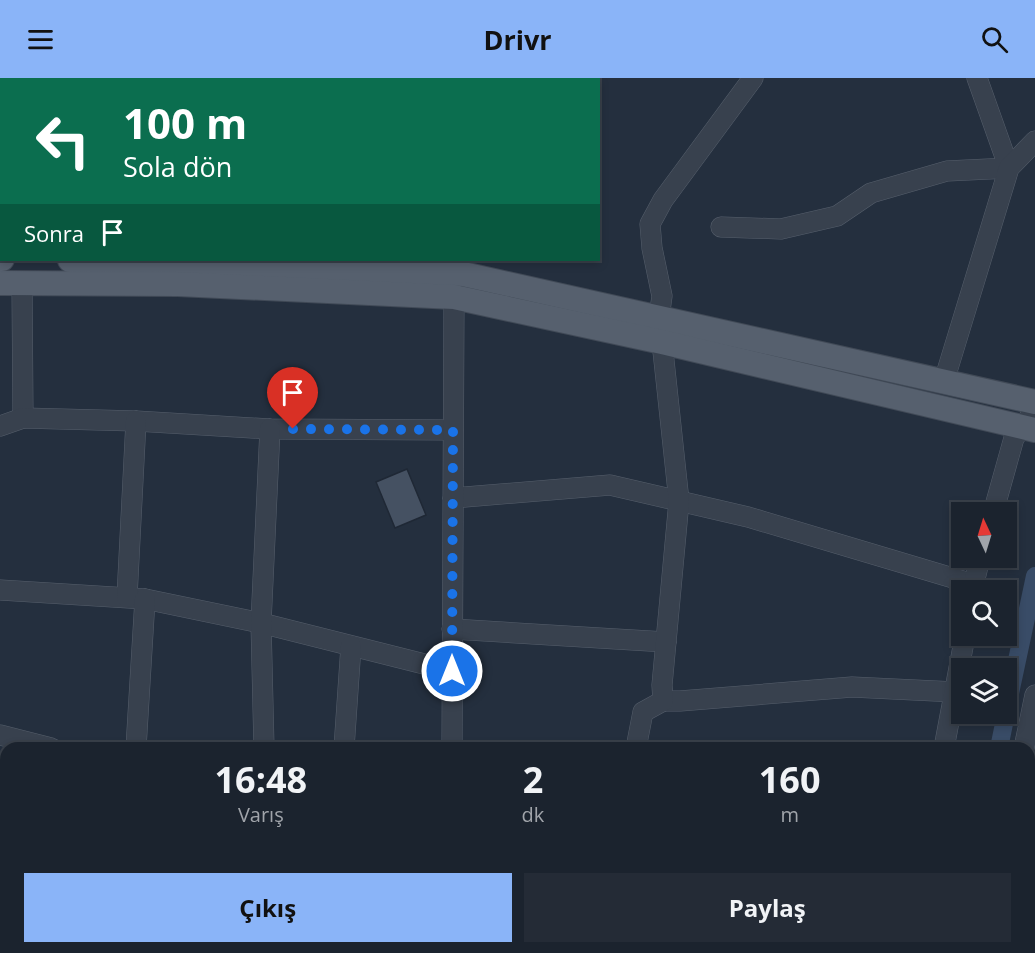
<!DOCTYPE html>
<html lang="tr">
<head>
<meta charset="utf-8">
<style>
	:root { --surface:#1b232e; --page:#242b36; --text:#f1f3f6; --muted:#a0a4aa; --line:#39404a; --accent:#8ab4f8 }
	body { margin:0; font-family:"Open Sans",sans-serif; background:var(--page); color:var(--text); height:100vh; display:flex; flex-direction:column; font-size:22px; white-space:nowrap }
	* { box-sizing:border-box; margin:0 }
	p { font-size:20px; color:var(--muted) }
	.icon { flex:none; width:33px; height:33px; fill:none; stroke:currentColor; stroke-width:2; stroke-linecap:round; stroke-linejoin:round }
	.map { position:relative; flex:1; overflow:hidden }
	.sheet { position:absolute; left:0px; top:664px; width:1035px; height:212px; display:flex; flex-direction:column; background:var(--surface); border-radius:18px 18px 0 0; box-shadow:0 3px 9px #0003,0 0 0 2px var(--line) }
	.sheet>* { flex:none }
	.banner { position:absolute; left:0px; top:0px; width:600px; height:183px; box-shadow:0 3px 9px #0003,0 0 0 2px var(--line); background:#0b6e4f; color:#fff; overflow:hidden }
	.needle { width:39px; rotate:356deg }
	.controls { position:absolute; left:951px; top:424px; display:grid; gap:12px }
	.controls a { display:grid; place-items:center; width:66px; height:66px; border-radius:0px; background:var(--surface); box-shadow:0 3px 9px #0003,0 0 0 2px var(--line); font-size:30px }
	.pin { position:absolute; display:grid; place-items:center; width:51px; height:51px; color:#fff; margin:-62px -26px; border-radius:50% 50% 50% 0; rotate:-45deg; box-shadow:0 0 6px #0007 }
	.pin .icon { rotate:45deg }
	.me { position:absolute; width:66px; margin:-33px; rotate:0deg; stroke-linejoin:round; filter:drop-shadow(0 0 4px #0008) }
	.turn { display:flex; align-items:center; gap:21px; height:126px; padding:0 24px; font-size:27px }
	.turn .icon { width:78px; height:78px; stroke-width:2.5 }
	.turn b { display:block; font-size:42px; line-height:51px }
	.then { display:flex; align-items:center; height:57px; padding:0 24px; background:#0003; gap:12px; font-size:22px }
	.eta { display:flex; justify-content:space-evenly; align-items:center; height:102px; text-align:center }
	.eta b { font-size:36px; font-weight:700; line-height:42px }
	.primary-button { display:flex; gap:12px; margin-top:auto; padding:12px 24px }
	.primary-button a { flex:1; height:69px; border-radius:0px; background:var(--accent); color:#111; font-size:24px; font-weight:700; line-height:69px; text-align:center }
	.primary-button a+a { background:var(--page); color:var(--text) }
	header { display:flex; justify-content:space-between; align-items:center; height:78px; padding:0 24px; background:var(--accent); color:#111; font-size:27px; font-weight:700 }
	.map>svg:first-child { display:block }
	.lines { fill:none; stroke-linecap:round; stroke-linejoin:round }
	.canal { stroke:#394c67; stroke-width:18 }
	.building { fill:#455162; stroke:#1f2835; stroke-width:1.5 }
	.minor-casing { stroke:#565f6c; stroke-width:21 }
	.major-casing { stroke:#414a57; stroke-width:26 }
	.minor { stroke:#38414e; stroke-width:20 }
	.major { stroke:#56606e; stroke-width:24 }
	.route { stroke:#1a73e8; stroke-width:10; stroke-dasharray:0 18 }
</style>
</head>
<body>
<header><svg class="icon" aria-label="menu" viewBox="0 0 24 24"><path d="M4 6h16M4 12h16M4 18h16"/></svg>Drivr<svg class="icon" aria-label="search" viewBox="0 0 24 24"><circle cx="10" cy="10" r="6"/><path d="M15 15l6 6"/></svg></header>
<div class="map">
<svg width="1035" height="875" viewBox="0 0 1035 875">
	<rect width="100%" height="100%" fill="#242f3e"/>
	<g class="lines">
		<g class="canal">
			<path d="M1006 634 1035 498"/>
			<path d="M999 670 1006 636"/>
			<path d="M957 875 958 870"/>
		</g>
	</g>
	<path class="building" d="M407 391 426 437 395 450 376 404Z"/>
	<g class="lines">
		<g class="minor-casing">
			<g id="minor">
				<path d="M349 0V2"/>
				<path d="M28 2V0"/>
				<path d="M185 2V0"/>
				<path d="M222 2V0"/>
				<path d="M386 2 391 0"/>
				<path d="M583 2 584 0"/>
				<path d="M0 58H2"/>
				<path d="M721 149 781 151 837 138 871 115 947 93 1009 90 977 0"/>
				<path d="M22 205 23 340"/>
				<path d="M659 240 662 218 652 170 650 146 663 122 753 0"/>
				<path d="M944 303 1009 90 1035 63"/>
				<path d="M0 348 23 340 136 343 270 351 453 352"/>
				<path d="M453 420 610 407 748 439 973 506"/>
				<path d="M993 435 1014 360 1035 332"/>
				<path d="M0 512 145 521 261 545 452 593"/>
				<path d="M972 513 980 480"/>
				<path d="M127 519 136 343"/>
				<path d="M452 551 666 564"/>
				<path d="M663 623H680L852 609 956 614"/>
				<path d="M0 657 51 670"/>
				<path d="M136 670 145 521"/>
				<path d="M264 670 261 545 270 351"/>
				<path d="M344 670 351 568"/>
				<path d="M452 670 454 219"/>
				<path d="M636 670 643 634 663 623 662 607 679 423 662 264"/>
				<path d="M944 670 965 558"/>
				<path d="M1024 670 1035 617"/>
				<path d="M1029 713 1035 712"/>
				<path d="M625 870 626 875"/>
				<path d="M123 875V870"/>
				<path d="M255 875 256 870"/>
				<path d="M330 875 331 870"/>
				<path d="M446 875 447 870"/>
				<path d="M896 875 898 870"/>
				<path d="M981 875 982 870"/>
			</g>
		</g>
		<g class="major-casing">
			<g id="major">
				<path d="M0 181H2"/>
				<path d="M70 182 164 183 463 196 1035 324"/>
				<path d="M0 205 178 206 454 219 662 264 1035 352"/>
			</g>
		</g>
		<use href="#minor" class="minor"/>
		<use href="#major" class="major"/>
	</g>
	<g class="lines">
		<path class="route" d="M293 351 453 352 452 593"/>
	</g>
</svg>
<div class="controls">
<a><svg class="needle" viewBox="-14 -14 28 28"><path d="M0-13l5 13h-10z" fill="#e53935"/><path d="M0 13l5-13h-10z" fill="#a0a4aa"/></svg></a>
<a><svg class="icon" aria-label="search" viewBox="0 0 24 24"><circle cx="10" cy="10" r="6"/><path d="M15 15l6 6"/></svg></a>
<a><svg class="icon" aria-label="layers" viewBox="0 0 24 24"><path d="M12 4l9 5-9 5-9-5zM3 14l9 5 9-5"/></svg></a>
</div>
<div class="pin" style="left:293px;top:351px;background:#d93025"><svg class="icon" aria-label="arrive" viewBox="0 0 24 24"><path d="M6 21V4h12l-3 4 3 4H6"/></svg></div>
<svg class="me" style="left:452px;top:593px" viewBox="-20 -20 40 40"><circle r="17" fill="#1a73e8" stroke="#fff" stroke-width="3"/><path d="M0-11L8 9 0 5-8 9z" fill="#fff"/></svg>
<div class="banner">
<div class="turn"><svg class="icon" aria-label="left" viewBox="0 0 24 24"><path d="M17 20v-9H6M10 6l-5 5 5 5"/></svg><div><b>100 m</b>Sola dön</div></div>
<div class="then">Sonra<svg class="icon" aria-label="arrive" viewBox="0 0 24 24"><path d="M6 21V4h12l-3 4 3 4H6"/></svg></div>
</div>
<section class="sheet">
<div class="eta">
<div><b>16:48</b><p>Varış</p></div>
<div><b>2</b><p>dk</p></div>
<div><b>160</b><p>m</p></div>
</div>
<div class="primary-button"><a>Çıkış</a><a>Paylaş</a></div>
</section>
</div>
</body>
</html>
